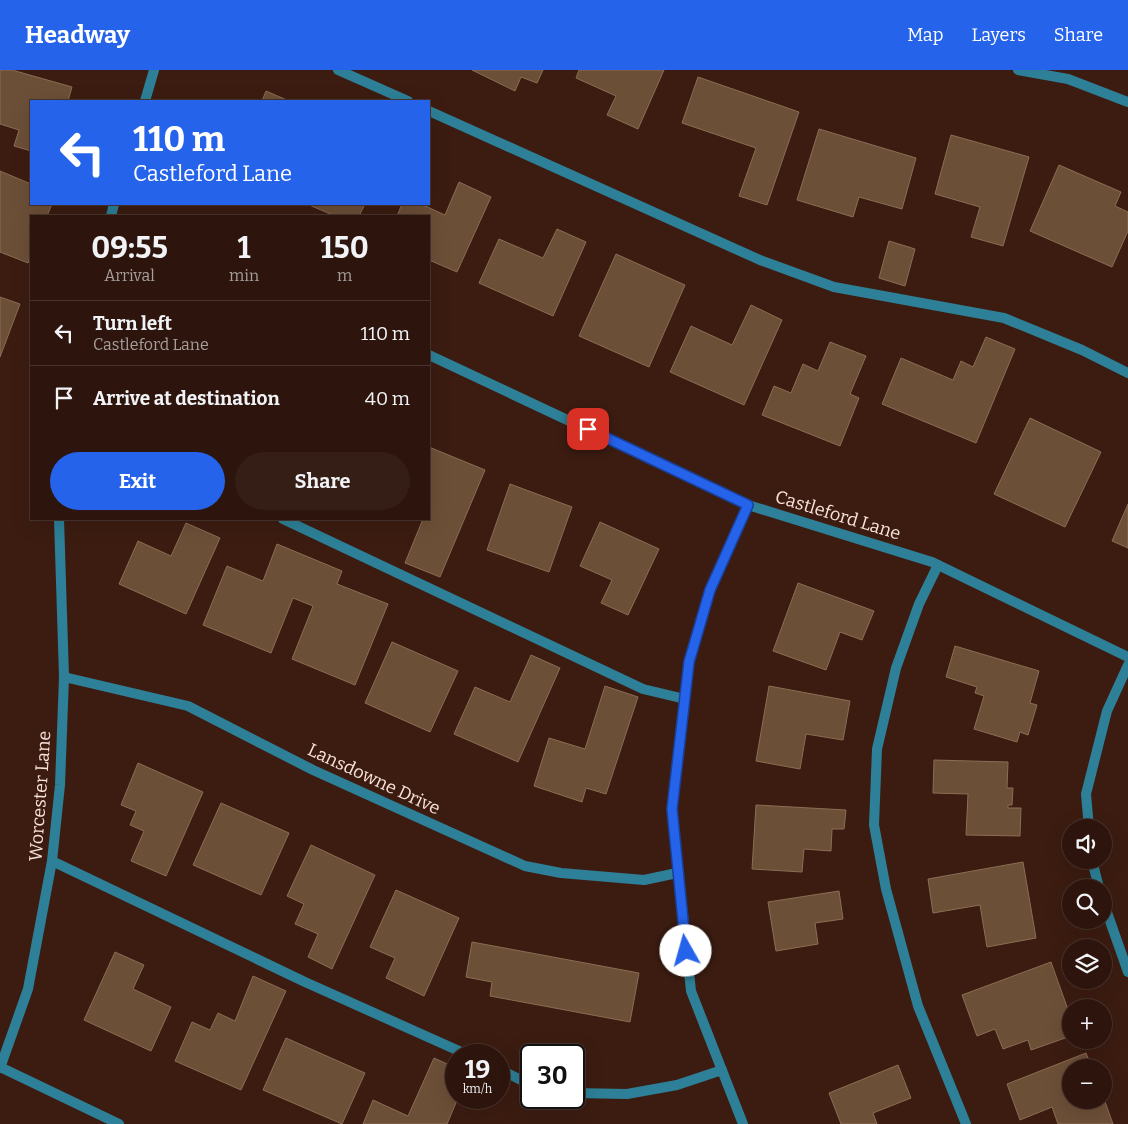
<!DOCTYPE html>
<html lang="en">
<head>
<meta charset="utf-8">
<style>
	:root { --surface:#2d150d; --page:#351e16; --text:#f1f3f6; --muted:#a79f9d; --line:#48342e; --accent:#2563eb }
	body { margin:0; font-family:Bitter,serif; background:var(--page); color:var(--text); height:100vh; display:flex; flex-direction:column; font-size:19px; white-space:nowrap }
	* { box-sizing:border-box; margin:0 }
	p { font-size:16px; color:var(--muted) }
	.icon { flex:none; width:28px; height:28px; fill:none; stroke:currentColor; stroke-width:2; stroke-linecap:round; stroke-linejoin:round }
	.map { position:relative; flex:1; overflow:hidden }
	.sheet { position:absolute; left:30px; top:145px; width:400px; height:305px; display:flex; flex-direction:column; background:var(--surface); border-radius:0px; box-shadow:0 5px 20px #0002,0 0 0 1px var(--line) }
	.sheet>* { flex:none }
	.banner { position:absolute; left:30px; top:30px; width:400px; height:105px; border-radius:0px; box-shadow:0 5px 20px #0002,0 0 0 1px var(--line); background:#2563eb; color:#fff; overflow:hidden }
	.controls { position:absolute; left:1062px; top:749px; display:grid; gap:10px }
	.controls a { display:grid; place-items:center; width:50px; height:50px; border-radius:50%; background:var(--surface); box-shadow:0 5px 20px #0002,0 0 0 1px var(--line); font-size:25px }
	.speed { position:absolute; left:445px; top:974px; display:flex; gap:10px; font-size:25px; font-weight:700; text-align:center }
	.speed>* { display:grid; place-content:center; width:65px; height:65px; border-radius:50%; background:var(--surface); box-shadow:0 5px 20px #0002,0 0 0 1px var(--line); line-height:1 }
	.speed small { font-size:12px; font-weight:400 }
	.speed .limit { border:2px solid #111; border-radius:8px; background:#fff; color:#111 }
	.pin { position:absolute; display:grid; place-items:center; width:42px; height:42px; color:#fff; margin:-21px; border-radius:10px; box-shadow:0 2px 8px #0006 }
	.me { position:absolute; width:55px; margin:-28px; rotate:353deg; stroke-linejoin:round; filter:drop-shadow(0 0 4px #0008) }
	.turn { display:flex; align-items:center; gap:18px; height:105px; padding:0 20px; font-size:22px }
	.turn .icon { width:65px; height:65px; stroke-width:2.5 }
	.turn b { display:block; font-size:35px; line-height:42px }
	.eta { display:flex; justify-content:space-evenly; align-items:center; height:85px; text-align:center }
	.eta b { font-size:30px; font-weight:700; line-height:35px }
	.cta { display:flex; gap:10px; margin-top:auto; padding:10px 20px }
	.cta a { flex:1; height:58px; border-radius:30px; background:var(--accent); color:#fff; font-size:20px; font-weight:700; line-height:58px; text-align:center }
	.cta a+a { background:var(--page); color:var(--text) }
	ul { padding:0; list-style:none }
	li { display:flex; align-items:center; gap:15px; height:65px; padding:0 20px; border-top:1px solid var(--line) }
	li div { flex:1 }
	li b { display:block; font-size:19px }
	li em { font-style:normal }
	header { display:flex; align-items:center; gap:30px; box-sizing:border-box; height:70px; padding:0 25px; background:var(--accent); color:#fff }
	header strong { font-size:24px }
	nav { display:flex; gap:28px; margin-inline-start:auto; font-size:18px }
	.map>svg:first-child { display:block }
	.building { fill:#6c4f37; stroke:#8c6d54 }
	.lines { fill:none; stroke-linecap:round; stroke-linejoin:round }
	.service { stroke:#2d8097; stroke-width:10 }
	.minor { stroke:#2d8097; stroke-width:10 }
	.tertiary { stroke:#2d8097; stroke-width:10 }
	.route-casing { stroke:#184099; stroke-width:12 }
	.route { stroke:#2563eb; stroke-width:9 }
	.labels { text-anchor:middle; stroke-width:4; stroke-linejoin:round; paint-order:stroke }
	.street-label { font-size:18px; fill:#f8e2da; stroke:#3c1c11 }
</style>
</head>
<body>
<header>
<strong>Headway</strong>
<nav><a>Map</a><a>Layers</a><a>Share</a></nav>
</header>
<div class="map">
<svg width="1128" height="1054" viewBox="0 0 1128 1054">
	<rect width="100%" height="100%" fill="#3c1c11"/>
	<g class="building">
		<path d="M0 0H12L72 17 68 31H31V81L14 76 19 60 0 54Z"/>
		<path d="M472 0H543L537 13 521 7 515 21Z"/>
		<path d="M579 0H664L638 59 607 45 616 26 576 8Z"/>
		<path d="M698 7 799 42 767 135 739 126 756 78 682 53Z"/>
		<path d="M266 21 289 31H262Z"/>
		<path d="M819 59 916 88 902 139 859 127 853 147 797 130Z"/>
		<path d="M951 65 1029 87 1003 176 971 167 980 137 935 124Z"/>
		<path d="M1059 95 1121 122 1115 136 1128 142V161L1112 197 1030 161Z"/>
		<path d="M0 101 31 114V134H52L47 146H31V184L28 193 0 182Z"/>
		<path d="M459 112 491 127 457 202 429 190V146H397L402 134H421L445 145Z"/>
		<path d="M307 134H365L359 146H335Z"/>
		<path d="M557 159 586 172 553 246 479 213 499 169 543 188Z"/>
		<path d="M889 171 915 179 905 216 879 208Z"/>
		<path d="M616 184 685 215 649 297 579 266Z"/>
		<path d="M0 227 20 234 0 287Z"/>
		<path d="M751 235 782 250 744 335 670 302 691 256 732 275Z"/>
		<path d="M986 267 1015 279 976 373 882 334 901 288 953 310 961 291 973 297Z"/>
		<path d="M830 272 866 286 850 324 859 328 840 376 762 345 774 316 791 323 803 294 818 301Z"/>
		<path d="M1030 348 1101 382 1065 457 994 424Z"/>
		<path d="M429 377 485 400 440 507 405 493 423 449H429Z"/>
		<path d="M510 414 572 437 549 502 487 480Z"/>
		<path d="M1128 434V478L1112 471Z"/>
		<path d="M600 452 659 479 628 545 601 533 612 510 580 496Z"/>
		<path d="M186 453 220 468 186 544 119 514 138 471 171 486Z"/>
		<path d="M277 474 342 501 337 514 388 534 355 615 292 589 313 536 293 528 271 583 203 555 227 496 263 511Z"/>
		<path d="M798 513 874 541 862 570 840 562 826 600 773 581Z"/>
		<path d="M392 572 458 601 430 662 365 633Z"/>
		<path d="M955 576 1039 601 1030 633 1037 635 1028 665 1020 662 1017 672 974 659 984 626 975 623 977 617 946 607Z"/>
		<path d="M531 585 560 598 518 692 454 664 475 617 510 632Z"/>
		<path d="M605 616 638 627 606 724 586 718 582 732 534 716 549 668 585 679Z"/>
		<path d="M769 616 850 631 843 670 806 664 800 699 756 691Z"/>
		<path d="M934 690 1008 692 1007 718H1013L1012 735H1008V738H1021L1020 766 966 765 968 724 933 723Z"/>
		<path d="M138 693 203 722 166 806 131 791 144 761 130 755 136 741 121 735Z"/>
		<path d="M221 733 289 763 261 825 193 795Z"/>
		<path d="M756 735 846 740 844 759H832L831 781 804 779 802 802 752 799Z"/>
		<path d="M311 775 375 805 332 899 308 887 318 864 295 854 304 834 287 826Z"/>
		<path d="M1023 792 1036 868 987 877 980 835 933 843 928 809Z"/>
		<path d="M396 820 459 848 424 926 386 908 395 888 370 877Z"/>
		<path d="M839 821 843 849 815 853 818 874 776 881 768 832Z"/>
		<path d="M472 872 639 903 630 952 490 926 492 912 466 907Z"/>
		<path d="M115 882 144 895 133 919 171 937 151 981 84 950Z"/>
		<path d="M1051 892 1071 948V966L1031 980 1028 970 1003 979 995 959 977 966 962 925Z"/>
		<path d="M253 906 286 921 241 1020 175 991 192 952 210 960 218 943 235 951Z"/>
		<path d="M286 968 365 1003 342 1054 263 1020Z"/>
		<path d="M1086 983 1092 998H1071V1030L1104 1029 1113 1054H1058L1052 1037 1020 1050 1007 1014Z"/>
		<path d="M434 988 456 998V1028H458L447 1054H363L373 1030 408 1046Z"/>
		<path d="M898 995 911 1028 873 1043 877 1054H841L829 1023Z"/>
	</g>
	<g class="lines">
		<g class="service">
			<path d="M338 0 408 31"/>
			<path d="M429 41 760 190 834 217 1004 248 1082 280 1128 303"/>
			<path d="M283 449 643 619 685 629"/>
			<path d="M938 495 919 534 896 598 877 679 874 755 886 819 918 936 966 1054"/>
			<path d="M52 791 305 912 468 985"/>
			<path d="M499 999 531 1015"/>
			<path d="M574 1023 627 1024 677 1015 722 1000"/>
		</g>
		<g class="minor">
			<path d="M145 31 154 0"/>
			<path d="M111 146 114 134"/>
			<path d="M429 285 748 435 932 492 1128 587"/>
			<path d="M64 607 188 636 313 700 525 796 561 803 644 810 677 803"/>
			<path d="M1089 758 1086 724 1107 641 1128 595"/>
			<path d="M1092 790 1099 818"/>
			<path d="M1104 834 1128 902"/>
			<path d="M0 997 119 1054"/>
			<path d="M0 998 28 919 52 791 60 715 64 607 59 449"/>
			<path d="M743 1054 691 921 672 739 689 592 710 520 748 435"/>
		</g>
		<path class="tertiary" d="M1018 0 1068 9 1128 32"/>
	</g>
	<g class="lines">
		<g class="route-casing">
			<path id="route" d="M588 359 748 435 710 520 689 592 672 739 686 881"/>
		</g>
		<use href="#route" class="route"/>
	</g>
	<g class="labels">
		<g class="street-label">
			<text transform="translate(838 445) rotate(17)" y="6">Castleford Lane</text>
			<text transform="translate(374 709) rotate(25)" y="6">Lansdowne Drive</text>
			<text transform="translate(40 726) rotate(-86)" y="6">Worcester Lane</text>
		</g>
	</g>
</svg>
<div class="controls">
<a><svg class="icon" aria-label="sound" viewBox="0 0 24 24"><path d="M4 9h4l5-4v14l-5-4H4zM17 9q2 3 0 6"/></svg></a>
<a><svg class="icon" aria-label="search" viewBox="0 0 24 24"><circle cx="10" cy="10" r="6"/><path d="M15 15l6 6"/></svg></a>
<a><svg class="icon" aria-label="layers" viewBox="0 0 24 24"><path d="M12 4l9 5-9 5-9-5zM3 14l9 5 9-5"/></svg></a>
<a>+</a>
<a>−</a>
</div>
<div class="speed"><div>19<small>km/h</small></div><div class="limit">30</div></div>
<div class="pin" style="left:588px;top:359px;background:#d93025"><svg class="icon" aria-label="arrive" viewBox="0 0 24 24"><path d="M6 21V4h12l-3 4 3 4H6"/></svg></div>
<svg class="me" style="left:686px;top:881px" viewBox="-20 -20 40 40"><circle r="19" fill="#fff"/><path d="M0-13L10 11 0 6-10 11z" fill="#2563eb"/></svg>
<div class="banner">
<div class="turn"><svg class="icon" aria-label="left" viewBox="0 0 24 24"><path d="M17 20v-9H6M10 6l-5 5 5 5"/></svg><div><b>110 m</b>Castleford Lane</div></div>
</div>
<section class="sheet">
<div class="eta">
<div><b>09:55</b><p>Arrival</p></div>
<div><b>1</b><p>min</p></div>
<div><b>150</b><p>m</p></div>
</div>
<ul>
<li><svg class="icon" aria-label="left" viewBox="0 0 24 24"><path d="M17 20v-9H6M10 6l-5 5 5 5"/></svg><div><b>Turn left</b><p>Castleford Lane</p></div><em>110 m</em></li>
<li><svg class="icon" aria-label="arrive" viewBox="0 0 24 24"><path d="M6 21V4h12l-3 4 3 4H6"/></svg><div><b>Arrive at destination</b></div><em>40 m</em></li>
</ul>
<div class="cta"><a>Exit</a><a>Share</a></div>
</section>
</div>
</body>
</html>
